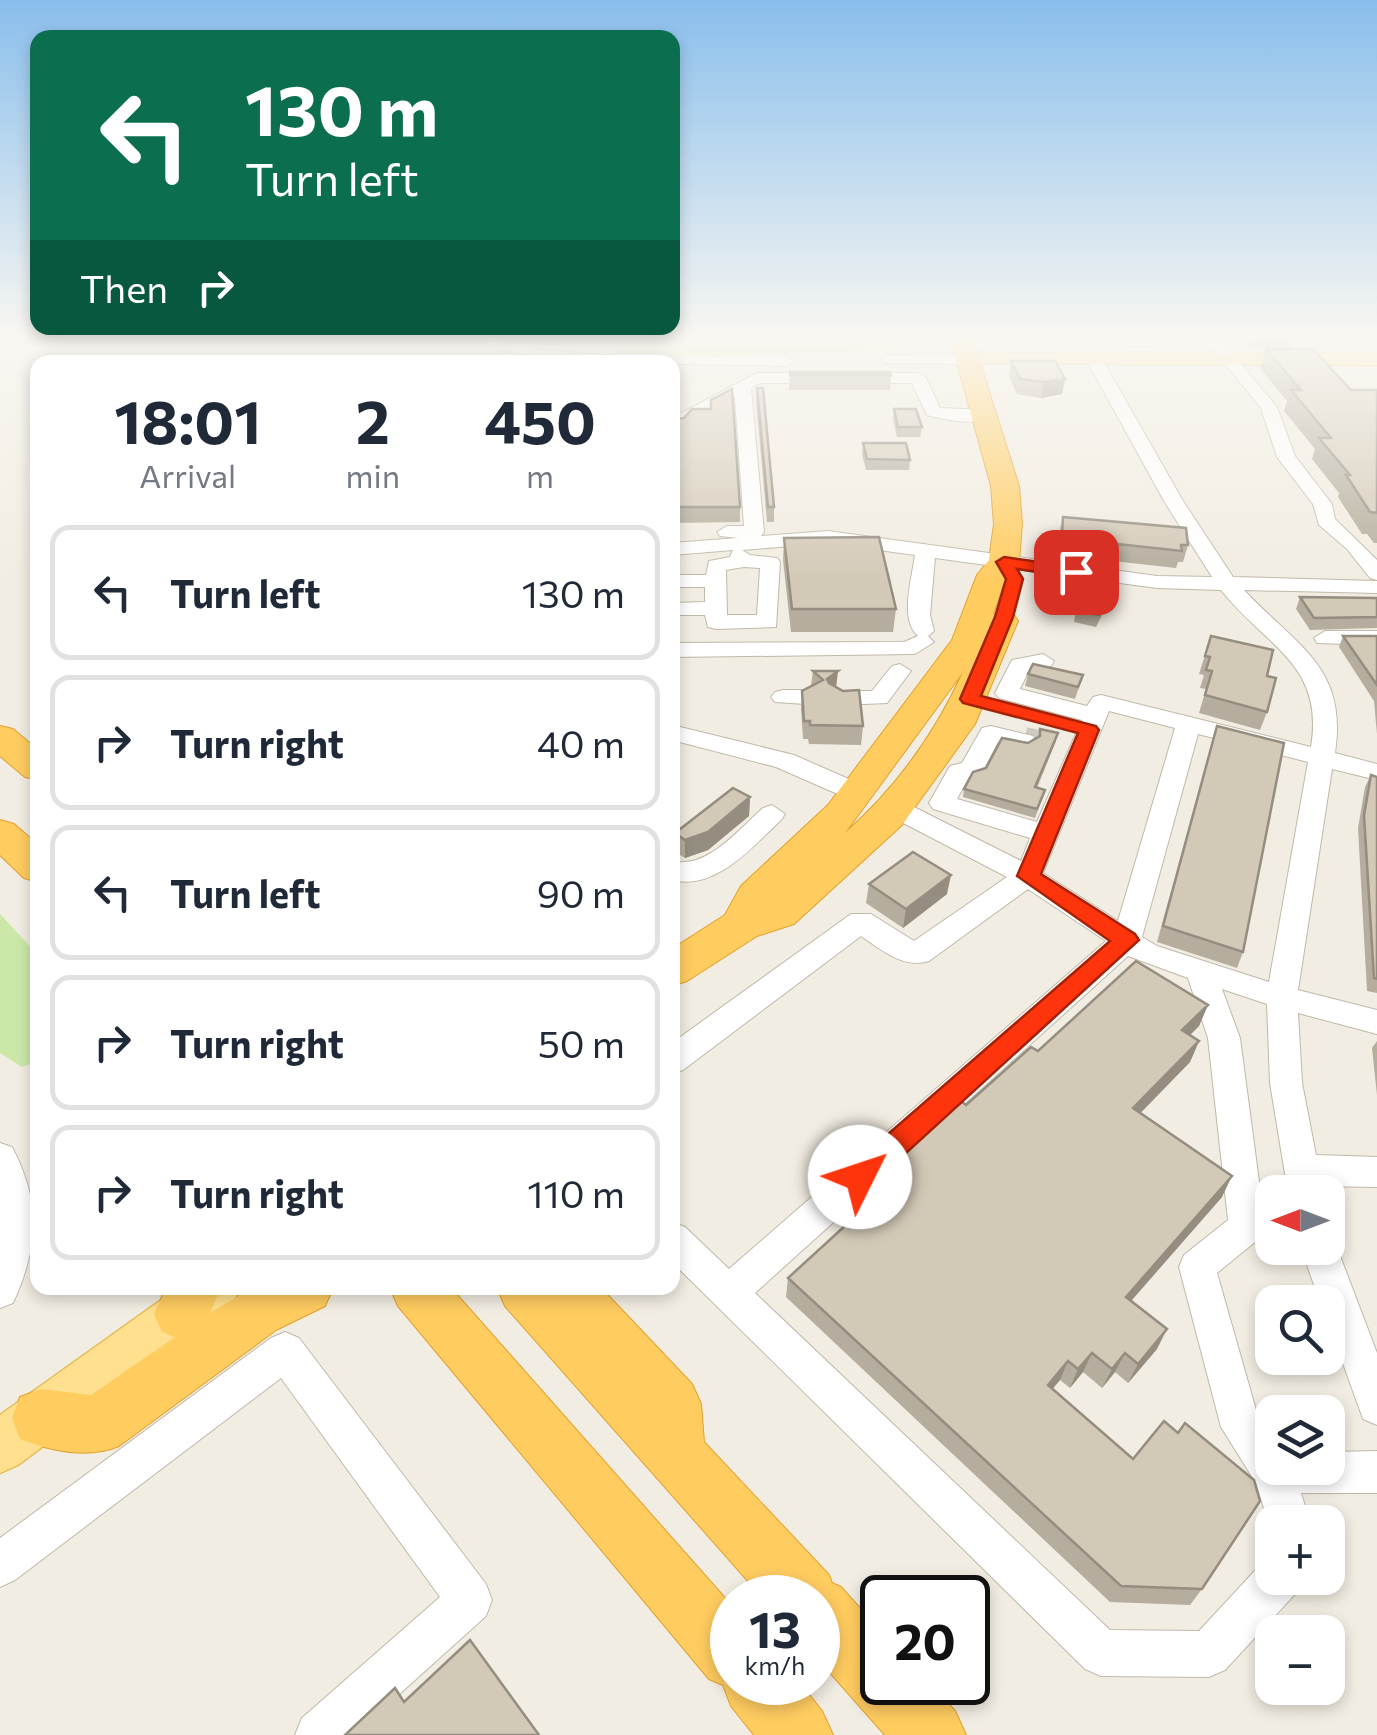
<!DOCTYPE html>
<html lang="en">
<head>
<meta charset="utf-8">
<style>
	:root { --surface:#fff; --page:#f6f6f7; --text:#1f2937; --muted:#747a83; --line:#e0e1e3 }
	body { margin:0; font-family:Commissioner,sans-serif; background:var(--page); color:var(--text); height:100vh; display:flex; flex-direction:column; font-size:38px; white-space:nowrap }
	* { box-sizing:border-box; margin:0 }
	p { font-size:32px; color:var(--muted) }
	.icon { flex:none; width:55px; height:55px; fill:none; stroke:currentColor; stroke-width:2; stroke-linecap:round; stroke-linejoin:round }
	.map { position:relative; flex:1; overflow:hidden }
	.drawer { position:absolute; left:30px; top:355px; width:650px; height:940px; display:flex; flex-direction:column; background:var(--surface); border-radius:20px; box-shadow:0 5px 15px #0003 }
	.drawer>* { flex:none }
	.top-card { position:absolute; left:30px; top:30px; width:650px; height:305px; border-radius:20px; box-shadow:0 5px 15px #0003; background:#0b6e4f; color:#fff; overflow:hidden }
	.needle { width:65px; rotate:270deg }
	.tools { position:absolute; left:1255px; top:1175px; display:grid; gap:20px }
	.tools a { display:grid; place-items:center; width:90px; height:90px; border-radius:20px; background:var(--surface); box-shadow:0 5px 15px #0003; font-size:50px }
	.speed { position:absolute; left:710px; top:1575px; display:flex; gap:20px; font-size:50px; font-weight:700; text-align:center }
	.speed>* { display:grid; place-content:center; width:130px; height:130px; border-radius:50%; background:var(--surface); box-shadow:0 5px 15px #0003; line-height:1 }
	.speed small { font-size:25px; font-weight:400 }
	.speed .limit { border:5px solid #111; border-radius:15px; background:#fff; color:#111 }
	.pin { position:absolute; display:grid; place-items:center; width:85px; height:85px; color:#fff; margin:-42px; border-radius:20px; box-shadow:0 5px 15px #0006 }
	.me { position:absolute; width:110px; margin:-55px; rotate:49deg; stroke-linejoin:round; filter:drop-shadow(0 0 8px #0008) }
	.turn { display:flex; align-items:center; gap:35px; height:210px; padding:0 50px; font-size:45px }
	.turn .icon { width:130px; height:130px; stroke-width:2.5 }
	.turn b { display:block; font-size:70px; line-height:85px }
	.then { display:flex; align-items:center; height:95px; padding:0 50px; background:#0003; gap:20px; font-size:38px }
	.eta { display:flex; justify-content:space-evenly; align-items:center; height:170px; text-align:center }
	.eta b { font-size:60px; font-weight:700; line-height:70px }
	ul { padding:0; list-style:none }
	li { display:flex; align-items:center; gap:30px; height:135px; margin:0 20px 15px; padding:0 30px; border:5px solid var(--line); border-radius:20px }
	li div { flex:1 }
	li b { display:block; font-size:38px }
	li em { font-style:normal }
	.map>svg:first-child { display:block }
	.green { fill:#cbe8a9 }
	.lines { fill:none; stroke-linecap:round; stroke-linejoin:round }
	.minor-tunnel { stroke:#cfcabf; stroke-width:28; stroke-dasharray:28 14; stroke-linecap:butt }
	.minor-casing { stroke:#c0b8a8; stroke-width:2 }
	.major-casing { stroke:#e5be5c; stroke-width:3 }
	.highway-casing { stroke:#e0a12e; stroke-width:2 }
	.minor { fill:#fff; fill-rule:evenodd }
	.major { fill:#ffe08e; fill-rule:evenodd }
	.highway { fill:#ffcc60; fill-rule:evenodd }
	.wall { fill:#b5ad9d }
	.shaded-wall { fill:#948d80 }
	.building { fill:#d3c9b7; stroke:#948d80; stroke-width:2.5 }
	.route { fill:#fe340c; stroke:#a52208; stroke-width:2.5 }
</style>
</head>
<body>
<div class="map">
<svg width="1377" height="1735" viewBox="0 0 1377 1735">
	<rect width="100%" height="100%" fill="#f2ede2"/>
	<g class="green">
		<path d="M626 338H934C903 360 669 353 616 354Z"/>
		<path d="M0 914 37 954V1062L22 1067 0 1053Z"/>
	</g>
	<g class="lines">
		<path class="minor-tunnel" d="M1024 741 1059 749"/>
		<g class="minor-casing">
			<g id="minor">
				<path d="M468 338H494L536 349 625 357 786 356 794 361 786 366 578 362 536 359Z"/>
				<path d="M1104 338H1161L1165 342C1151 350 1117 346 1104 338Z"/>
				<path d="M1173 338H1195L1177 347 1169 342Z"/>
				<path d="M1204 338H1219L1277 407 1295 456 1332 504 1335 519 1377 560V580L1370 578 1347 549 1319 525 1313 504 1277 457 1261 408Z"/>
				<path d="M1094 354 1102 359 1183 501 1233 577 1377 581V593L1244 590C1296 646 1348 666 1335 753L1377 764V780L1332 769 1298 990 1377 1010V1034L1298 1013 1302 1083 1316 1155 1377 1157V1187L1321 1186 1322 1192H1288L1270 1083 1267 1004 1222 989 1240 1038 1265 1227 1260 1238 1217 1273 1258 1417 1272 1436V1468H1328V1452L1377 1451V1493H1301L1310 1522H1272V1534L1256 1483 1221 1427 1179 1267 1184 1255 1228 1220 1208 1038 1188 978 1128 956 755 1293 1110 1630 1199 1631 1263 1562 1272 1559V1578H1301L1295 1594 1225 1670 1209 1677 1101 1676 1085 1669 672 1262V1222L685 1227 729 1269 1106 941 1028 889 929 961C903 969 882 950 861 936L683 1070 672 1074V1043L851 914H871L914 941 1007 877 886 814 882 808 886 802H904L1021 861 1030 838 933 809 929 803 950 766 962 763 982 728 991 726 1033 736 1036 741 1024 748 998 742 981 774 969 777 957 799 1037 822 1082 720 999 698 995 693 1012 660 1043 654 1054 661 1051 666 1029 670 1020 689 1087 706 1093 697 1101 695 1311 747C1325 664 1265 646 1221 590L1157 588 935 558 930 615 934 631 928 636 934 642 915 654 672 657V643L904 642 918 636C899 620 912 578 915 555L828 543 742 550 750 555 777 558 780 562 776 627 716 629 708 627 705 615H672V603L705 602V587H672V575H706L709 561 730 557 733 550 672 555V543L738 538 720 536 717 532 727 526H744L735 397 672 430V418L757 373H918L926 378 940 408 986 410 995 415C978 427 946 420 927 415L912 383H760L751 388 764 532 761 536 828 531 1157 576 1212 577 1164 501 1086 359ZM744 567 760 568 757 615H727L726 570ZM1109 711 1175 728 1118 921 1043 873ZM1198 734 1308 762 1269 982 1157 946 1142 937Z"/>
				<path d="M889 355 967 354 975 359 967 364 883 363V357Z"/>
				<path d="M1325 631H1377V645L1317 643 1314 638Z"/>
				<path d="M900 664 911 671 887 703 841 705 829 698 841 691H872L892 666Z"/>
				<path d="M783 690H806L818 697 806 704 775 702 771 697 775 692Z"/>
				<path d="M672 725 794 755 867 787 871 793 858 801 849 799 776 767 672 740Z"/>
				<path d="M772 805 785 814 781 820C753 846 716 891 672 880V861C707 870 739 829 763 808Z"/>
				<path d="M0 1143 12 1147C41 1202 39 1246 13 1303L0 1308Z"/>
				<path d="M1328 1235 1337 1248 1377 1353V1425L1363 1419 1328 1322V1302H1320L1301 1248H1328Z"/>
				<path d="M285 1332 299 1338 486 1584 492 1600 486 1616 354 1735H295L302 1718 440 1597 281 1378 15 1580 0 1587V1538L271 1338Z"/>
			</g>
		</g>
		<g class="major-casing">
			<g id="major">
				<path d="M967 353H1377V365L960 363 957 359Z"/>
				<path d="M178 1288H240L233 1303 18 1465 0 1473V1415Z"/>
			</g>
		</g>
		<g class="highway-casing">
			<g id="highway">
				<path d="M950 338H972L1019 486 1022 524 1019 562 1006 577 993 614H1013L1018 621 975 724 902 825 794 924 757 936 687 981 672 986V949L725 915 741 886 828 805 952 640 977 575 989 560 994 524 991 486ZM963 672C935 734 896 788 845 833Z"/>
				<path d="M0 726 13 729 38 750V780L25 777 0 756Z"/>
				<path d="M0 820 14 824 38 845V882L24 878 0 855Z"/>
				<path d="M166 1288H221L210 1313 251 1288H333L325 1306 276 1330 119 1446C88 1459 51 1451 20 1439L12 1418 20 1397 41 1389 91 1395 175 1337 162 1332 154 1314Z"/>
				<path d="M390 1288H451L732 1606V1682H799L822 1711 833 1735H754L731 1706 723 1685 709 1679 398 1306Z"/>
				<path d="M497 1288H601L692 1384 701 1404 704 1442 829 1575 832 1583 841 1587 882 1633V1682H929L955 1711 966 1735H885L818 1659V1598H763L505 1306Z"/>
			</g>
		</g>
		<use href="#minor" class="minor"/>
		<use href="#major" class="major"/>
		<use href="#highway" class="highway"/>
	</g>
	<g class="wall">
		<path d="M1000 338H1059V339Z"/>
		<path d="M1240 338H1290L1292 340 1290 349 1351 390H1377V543H1374L1367 534H1362L1338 497 1339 493 1312 459 1315 449 1284 411 1287 401 1260 368 1266 349H1249Z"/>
		<path d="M1011 361 1062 394 1041 398 1017 394 1009 376Z"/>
		<path d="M790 372 891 375 890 390H789Z"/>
		<path d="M757 388 774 507V522H767L756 402Z"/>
		<path d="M894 409 922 427 920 437H897L893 419Z"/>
		<path d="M672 419 740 507V522L672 523Z"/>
		<path d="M863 443 910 460 909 470H866L862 454Z"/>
		<path d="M1063 517 1188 545 1183 562H1178L1176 568 1058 555 1059 533Z"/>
		<path d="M784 538 896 609 893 632H791L783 560Z"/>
		<path d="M1300 597 1377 598V628L1310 630 1296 609Z"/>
		<path d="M1107 599 1104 611 1096 627 1074 622 1076 610Z"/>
		<path d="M1211 636 1267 676V712L1260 730 1199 713 1206 689 1200 688 1204 675 1199 674Z"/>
		<path d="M1343 636H1377V734L1374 701 1339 647Z"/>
		<path d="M813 671 837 687 863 726 861 745 809 744 808 739H803L801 709 802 691 811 686Z"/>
		<path d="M1028 674 1083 675 1075 699 1025 686Z"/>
		<path d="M1217 726 1243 952 1237 968 1157 942Z"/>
		<path d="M1040 729 1056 741 1037 788 1045 790 1035 818 963 797 964 789 986 768 1038 737Z"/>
		<path d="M1371 775 1377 777V993L1367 991 1358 828 1365 787Z"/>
		<path d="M750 797 749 816 708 850 685 858 675 852V833Z"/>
		<path d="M869 884 947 894 903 928 866 903Z"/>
		<path d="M1208 1005 1199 1026 1190 1035 1199 1041 1190 1062 1140 1113 1222 1197 1131 1301 1157 1349 1128 1383 1115 1372 1102 1388 1083 1372 1070 1388 1060 1380 1052 1389 1202 1589 1190 1605 1110 1602 786 1297 788 1278 849 1222 851 1199 966 1105 1038 1051Z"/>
		<path d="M1377 1041V1095L1372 1048Z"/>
	</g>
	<g class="shaded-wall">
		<path d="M1065 379 1062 394 1041 398 1044 382Z"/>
		<path d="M838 671 836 689 825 697 827 679Z"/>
		<path d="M750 797 749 816 708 850 685 858V840Z"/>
		<path d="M951 875 947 894 903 928 906 909Z"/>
		<path d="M1208 1005 1199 1026 1173 1052 1182 1030Z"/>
		<path d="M1199 1041 1190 1062 1125 1129 1133 1108Z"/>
		<path d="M1232 1176 1222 1197 1117 1317 1126 1297Z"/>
		<path d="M1167 1329 1157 1349 1128 1383 1138 1364Z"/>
		<path d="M1092 1353 1083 1372 1070 1388 1078 1369Z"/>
		<path d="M1125 1353 1115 1372 1102 1388 1112 1369Z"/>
		<path d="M1068 1361 1060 1380 1040 1404 1048 1385Z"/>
	</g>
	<g class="building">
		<path d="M1250 338H1290L1292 340H1252Z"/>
		<path d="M1266 349H1313L1351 390H1377V513L1370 512 1346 475H1350L1319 438H1331L1291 390H1301Z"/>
		<path d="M1011 361H1055L1065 379 1044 382 1020 379Z"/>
		<path d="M790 372H890L891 375H790Z"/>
		<path d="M757 388H763L774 507H768Z"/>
		<path d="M732 389 740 507H672V419L684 418 692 409H711V400Z"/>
		<path d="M894 409H916L922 427H898Z"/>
		<path d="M863 443H906L910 460 867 459Z"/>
		<path d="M1063 517 1186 528 1188 545H1181L1182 551 1062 538Z"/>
		<path d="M879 537 896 609H792L784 538Z"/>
		<path d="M1084 594 1107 599 1099 615 1076 610Z"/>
		<path d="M1300 597 1377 598V617L1314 618Z"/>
		<path d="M1211 636 1273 650 1267 676 1276 678 1267 712 1205 695 1212 671 1206 670 1210 657 1205 656Z"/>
		<path d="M1343 636H1377V685Z"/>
		<path d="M1033 664 1083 675 1078 687 1028 674Z"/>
		<path d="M813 671H838L827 679 829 683 843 691 859 690 863 726 810 725V721H804L802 691 823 680Z"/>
		<path d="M1217 726 1284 743 1243 952 1163 926Z"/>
		<path d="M1040 729 1058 733 1035 787 1045 790 1037 809 964 789 973 772 986 768 1002 738 1028 743 1040 736Z"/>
		<path d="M1371 775 1377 777V979L1374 978 1364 815Z"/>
		<path d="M733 788 750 797 708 832 685 840 675 833Z"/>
		<path d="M913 852 951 875 906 909 869 884Z"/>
		<path d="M1136 961 1208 1005 1182 1030 1199 1041 1133 1108 1232 1176 1126 1297 1167 1329 1138 1364 1125 1353 1112 1369 1092 1353 1078 1369 1068 1361 1048 1385 1133 1459 1164 1421 1178 1433 1185 1423 1254 1480 1260 1501 1202 1589 1121 1586 788 1278 858 1214 851 1209 857 1204 851 1199 961 1101 966 1105 1031 1047 1038 1051Z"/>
		<path d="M470 1640 539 1735H345L395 1688 404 1702Z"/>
	</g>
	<linearGradient id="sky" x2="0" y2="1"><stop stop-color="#89beec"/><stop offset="0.58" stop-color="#f9f7f2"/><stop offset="1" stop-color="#f9f7f2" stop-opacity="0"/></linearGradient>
	<rect width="1377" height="581" fill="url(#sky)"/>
	<path class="route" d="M1004 557 1076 567 1085 572 1076 578 1017 569 1023 579 1013 617 981 696 1096 726 1099 730 1041 874 1135 934 1139 940 870 1186 860 1189 849 1186 845 1177 849 1168 1110 941 1017 876 1078 733 963 703 960 699 995 617 1006 579 996 562Z"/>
</svg>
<div class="tools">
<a><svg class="needle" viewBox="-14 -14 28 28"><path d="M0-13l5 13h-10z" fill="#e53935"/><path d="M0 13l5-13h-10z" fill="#747a83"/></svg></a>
<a><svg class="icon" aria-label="search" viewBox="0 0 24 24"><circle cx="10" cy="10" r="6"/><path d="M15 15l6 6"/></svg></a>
<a><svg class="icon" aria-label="layers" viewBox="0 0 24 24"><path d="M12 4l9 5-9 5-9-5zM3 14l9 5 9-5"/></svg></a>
<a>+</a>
<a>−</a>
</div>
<div class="speed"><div>13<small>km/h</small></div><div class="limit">20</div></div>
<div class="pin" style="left:1076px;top:572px;background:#d93025"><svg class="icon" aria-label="arrive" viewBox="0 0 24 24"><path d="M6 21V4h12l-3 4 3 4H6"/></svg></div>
<svg class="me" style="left:860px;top:1177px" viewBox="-20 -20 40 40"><circle r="19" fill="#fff"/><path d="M0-13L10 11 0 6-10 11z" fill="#fe340c"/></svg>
<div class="top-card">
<div class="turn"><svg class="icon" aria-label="left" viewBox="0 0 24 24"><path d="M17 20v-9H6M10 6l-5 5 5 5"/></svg><div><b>130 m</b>Turn left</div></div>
<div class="then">Then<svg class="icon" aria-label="right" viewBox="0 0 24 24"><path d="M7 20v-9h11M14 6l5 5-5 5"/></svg></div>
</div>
<section class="drawer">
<div class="eta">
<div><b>18:01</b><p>Arrival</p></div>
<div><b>2</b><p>min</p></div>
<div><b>450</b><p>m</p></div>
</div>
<ul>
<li><svg class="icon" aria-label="left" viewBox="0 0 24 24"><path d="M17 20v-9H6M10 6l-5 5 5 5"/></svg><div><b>Turn left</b></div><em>130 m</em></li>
<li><svg class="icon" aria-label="right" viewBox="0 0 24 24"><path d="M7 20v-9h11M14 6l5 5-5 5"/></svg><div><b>Turn right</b></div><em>40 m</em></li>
<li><svg class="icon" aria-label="left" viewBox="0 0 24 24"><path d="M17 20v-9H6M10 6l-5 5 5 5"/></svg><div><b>Turn left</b></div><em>90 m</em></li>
<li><svg class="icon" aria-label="right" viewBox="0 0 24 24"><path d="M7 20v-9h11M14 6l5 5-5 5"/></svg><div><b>Turn right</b></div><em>50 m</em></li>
<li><svg class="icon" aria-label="right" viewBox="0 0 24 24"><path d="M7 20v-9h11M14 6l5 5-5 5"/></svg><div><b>Turn right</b></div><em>110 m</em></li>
</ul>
</section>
</div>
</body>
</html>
